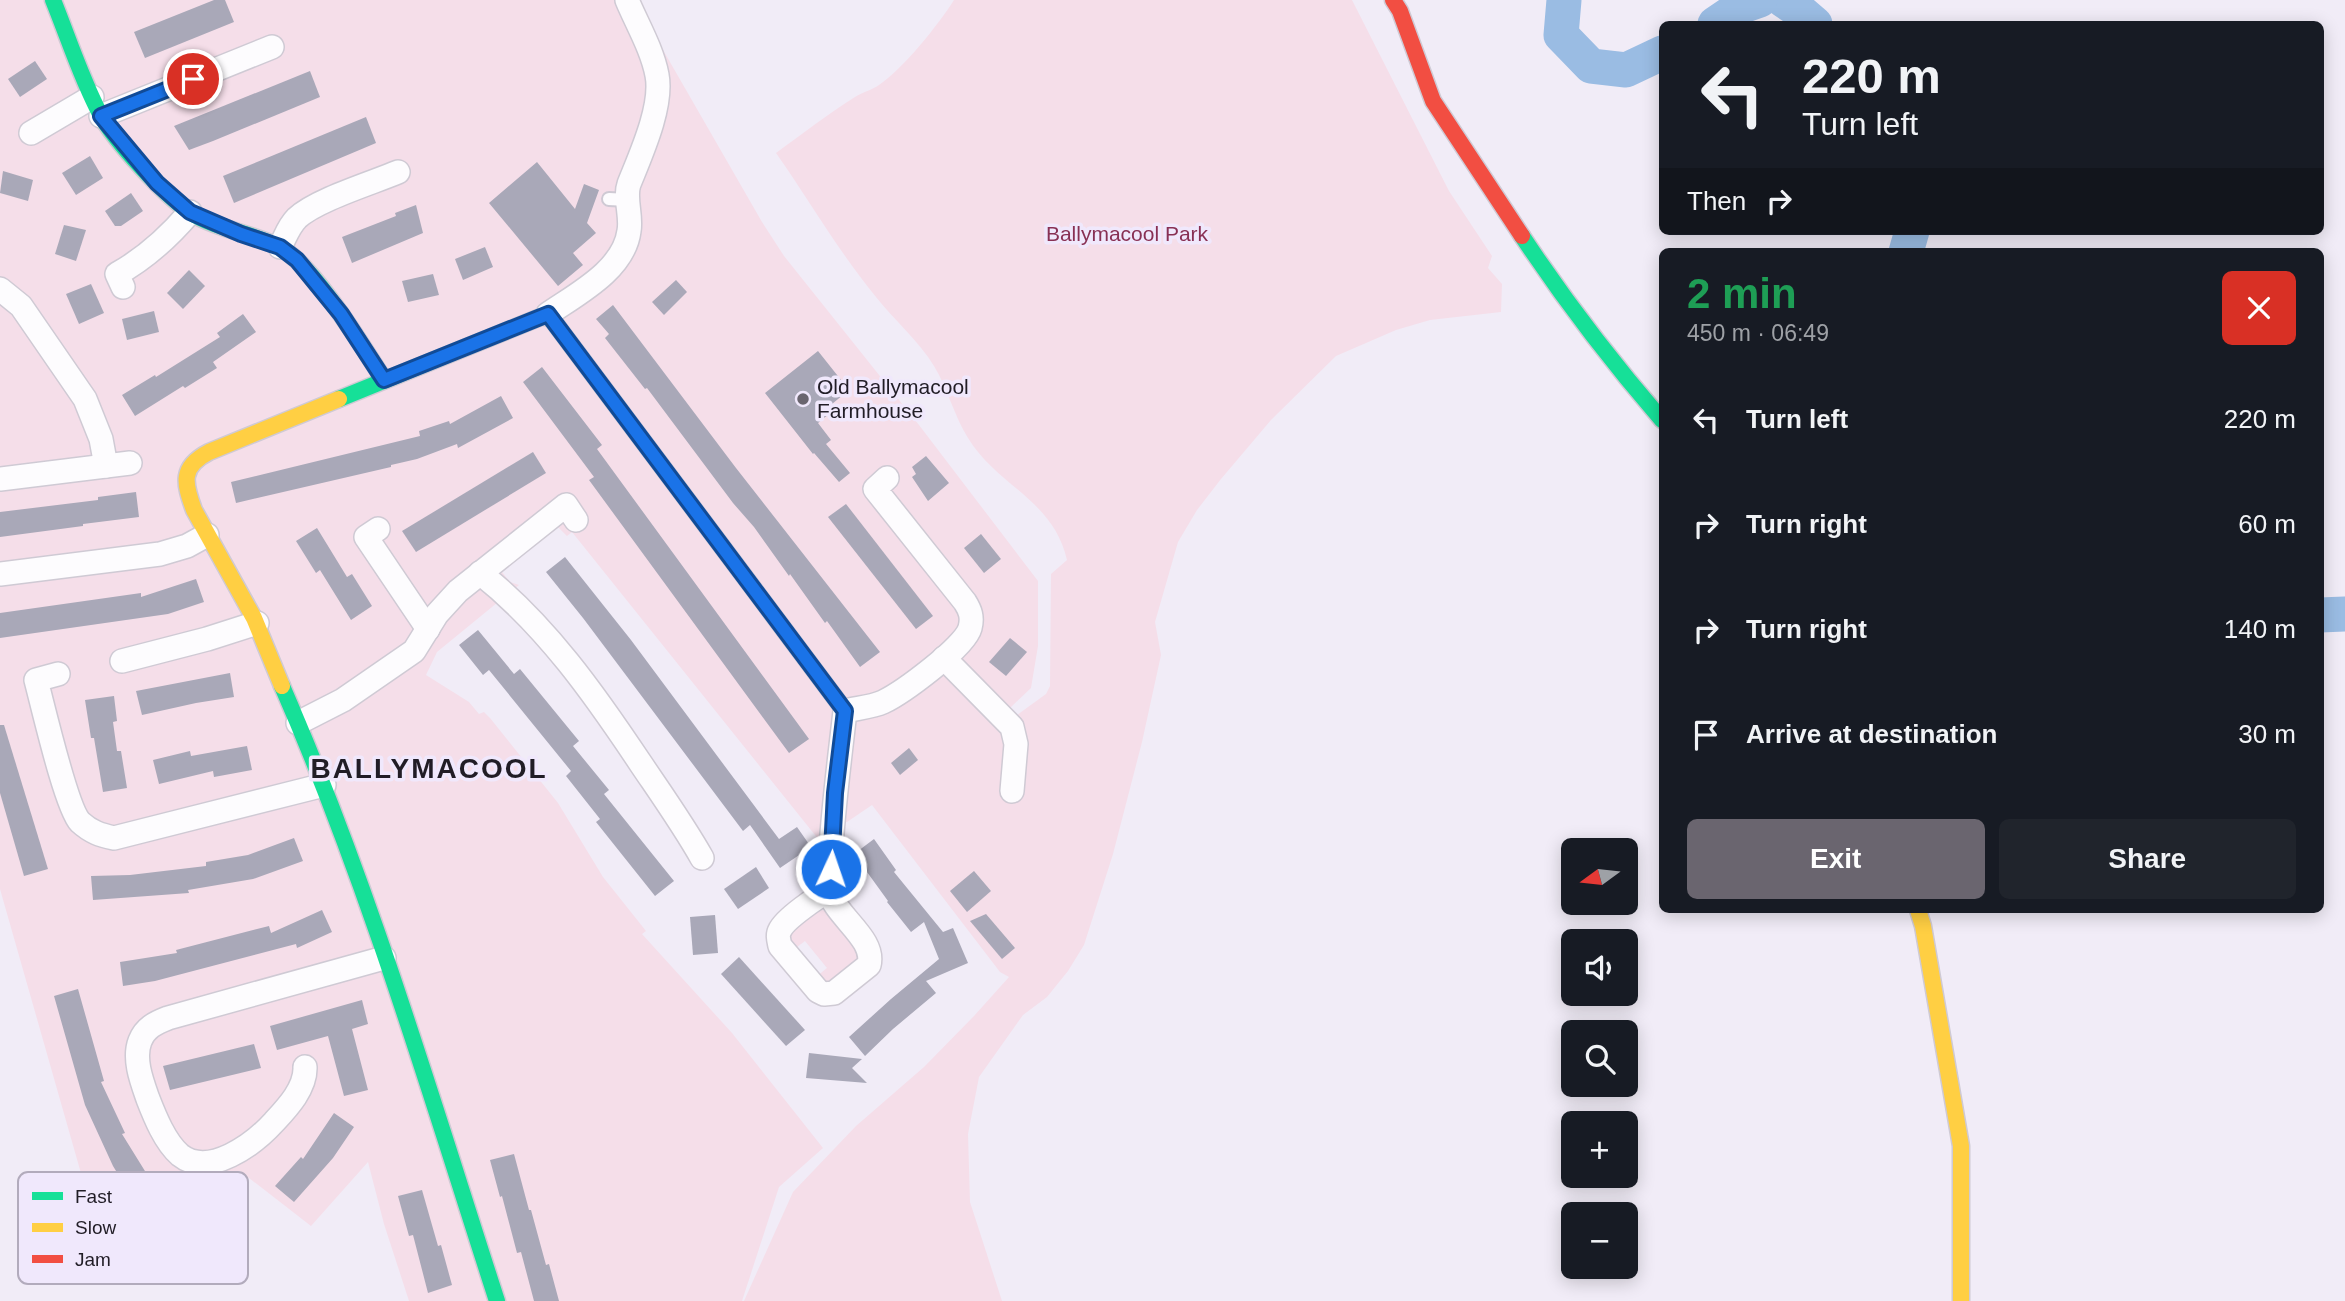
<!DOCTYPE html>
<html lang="en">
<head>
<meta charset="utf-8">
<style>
	:root { --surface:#171b24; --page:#20242c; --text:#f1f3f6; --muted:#9ea1a6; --accent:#6a656f }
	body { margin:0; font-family:Arial,sans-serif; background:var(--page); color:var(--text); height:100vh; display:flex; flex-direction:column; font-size:26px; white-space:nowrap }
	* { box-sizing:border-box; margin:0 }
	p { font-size:23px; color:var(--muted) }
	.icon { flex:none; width:38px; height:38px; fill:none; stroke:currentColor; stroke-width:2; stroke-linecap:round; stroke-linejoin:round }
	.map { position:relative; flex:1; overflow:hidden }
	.sheet { position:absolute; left:1659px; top:248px; width:665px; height:665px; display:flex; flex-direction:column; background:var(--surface); border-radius:10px; box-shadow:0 4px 18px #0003 }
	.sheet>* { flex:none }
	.banner { position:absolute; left:1659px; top:21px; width:665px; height:214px; border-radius:10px; box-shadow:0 4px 18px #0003; background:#171b24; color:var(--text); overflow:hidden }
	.needle { width:46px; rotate:255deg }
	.fabs { position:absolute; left:1561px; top:838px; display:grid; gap:14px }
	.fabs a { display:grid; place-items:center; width:77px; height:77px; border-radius:10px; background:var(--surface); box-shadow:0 4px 18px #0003; font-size:35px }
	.pin { position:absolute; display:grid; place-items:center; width:60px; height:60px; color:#fff; margin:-30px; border:4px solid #fff; border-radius:50%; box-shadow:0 2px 7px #0007 }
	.me { position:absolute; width:77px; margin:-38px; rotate:3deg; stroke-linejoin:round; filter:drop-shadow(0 0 5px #0008) }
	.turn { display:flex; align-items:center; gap:24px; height:147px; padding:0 28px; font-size:32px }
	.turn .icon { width:91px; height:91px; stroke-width:2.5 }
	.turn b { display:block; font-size:49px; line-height:60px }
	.then { display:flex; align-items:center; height:66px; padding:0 28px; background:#0003; gap:14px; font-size:26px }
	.round { display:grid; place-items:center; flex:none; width:74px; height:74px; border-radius:10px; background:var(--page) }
	.head { display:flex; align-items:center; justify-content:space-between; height:119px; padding:0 28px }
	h1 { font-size:42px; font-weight:800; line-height:52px; color:#1e9e55 }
	.cta { display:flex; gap:14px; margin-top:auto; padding:14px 28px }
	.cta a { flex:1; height:80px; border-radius:10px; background:var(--accent); color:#fff; font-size:28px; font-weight:800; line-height:80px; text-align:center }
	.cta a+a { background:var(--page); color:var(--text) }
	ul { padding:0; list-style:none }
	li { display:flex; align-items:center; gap:21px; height:105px; padding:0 28px }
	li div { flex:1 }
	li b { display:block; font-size:26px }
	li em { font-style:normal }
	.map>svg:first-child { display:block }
	.green { fill:#f5dee9 }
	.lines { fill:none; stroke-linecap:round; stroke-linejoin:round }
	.river { stroke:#9abce3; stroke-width:35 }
	.building { fill:#a9a8b8 }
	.lane-casing { stroke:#cfcad4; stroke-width:16 }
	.street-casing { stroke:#cfcad4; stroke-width:26 }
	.fast-casing { stroke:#cfcad4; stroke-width:19 }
	.slow-casing { stroke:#cfcad4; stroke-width:19 }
	.jam-casing { stroke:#cfcad4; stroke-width:19 }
	.lane { stroke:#fdfcfe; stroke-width:12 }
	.street { stroke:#fdfcfe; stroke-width:23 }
	.fast { stroke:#16e098; stroke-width:16 }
	.slow { stroke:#ffcf43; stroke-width:16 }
	.jam { stroke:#f24e42; stroke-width:16 }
	.route-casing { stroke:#114b97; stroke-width:18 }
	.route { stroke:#1a73e8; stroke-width:12 }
	.poi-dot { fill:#6a656f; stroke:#f0e8fc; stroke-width:2.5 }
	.labels { text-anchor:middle; stroke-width:7; stroke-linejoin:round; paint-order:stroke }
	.park-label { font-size:21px; fill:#883054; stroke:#f0e8fc }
	.poi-label { font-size:21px; fill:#211d26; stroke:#f0e8fc; text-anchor:start }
	.district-label { font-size:28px; font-weight:bold; letter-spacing:2px; fill:#211d26; stroke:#f0e8fc }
	.key { fill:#f0e8fc; stroke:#b2abbc; stroke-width:2 }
	.key-label { font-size:19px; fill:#211d26 }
</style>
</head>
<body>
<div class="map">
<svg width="2345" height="1301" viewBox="0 0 2345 1301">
	<rect width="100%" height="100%" fill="#f1ecf7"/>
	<g class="green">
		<path d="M0 0H627L647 46 659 43 762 222 784 256 919 425 1038 581V646L1031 688 1011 707 1005 718 1010 720 1046 694 1050 686 1051 574 1067 560C1053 499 998 487 968 438 954 416 948 389 934 366 919 341 894 320 876 297 839 252 809 200 776 153 802 134 828 114 855 97 863 92 872 90 879 85 904 68 938 25 954 0H1352L1449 191 1492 256 1488 268 1502 284 1501 312 1430 320 1396 330 1336 356 1271 420 1221 479 1197 510 1178 542 1155 622 1161 655 1142 742 1113 854 1084 945 1068 971 1047 997 1023 1015 979 1077 968 1134 970 1202 1002 1301H744L793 1192 856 1126 924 1067 974 1016 1009 977 1000 972 872 805 847 822 833 824 831 855 572 532 567 536 557 526 502 572 510 582 519 585 437 652 426 675 469 702 479 714 484 712 490 718 558 803 603 877 646 931 642 934 732 1033 823 1148 779 1187 742 1301H409L384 1224 368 1162 311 1226 240 1171 215 1177 184 1176 106 1261 0 889Z"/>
		<path d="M821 910 828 911 859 950 860 958 834 983 825 984 816 977 827 968 805 941 793 950 790 944 791 932Z"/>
	</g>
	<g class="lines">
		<g class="river">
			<path d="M1564 0 1561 35 1591 66 1626 70 1662 53"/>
			<path d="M1783 0 1801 12 1815 24"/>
			<path d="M1715 24 1740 7 1760 0"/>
			<path d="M1906 252 1912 231"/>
			<path d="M2320 615 2345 614"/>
		</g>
	</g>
	<g class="building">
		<path d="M214 0H225L234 22 145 58 134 32Z"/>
		<path d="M35 61 47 79 20 97 8 79Z"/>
		<path d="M310 71 320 97 213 141 189 150 174 126Z"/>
		<path d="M366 117 376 143 234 203 223 176Z"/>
		<path d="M90 156 103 178 76 195 62 173Z"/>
		<path d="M537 162 575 209 584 184 599 190 587 223 596 233 573 253 583 265 558 286 489 203Z"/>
		<path d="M3 171 33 180 28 201 0 193Z"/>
		<path d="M131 193 143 211 121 226H115L105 211Z"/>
		<path d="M416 205 423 233 352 263 342 237 396 216 395 213Z"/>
		<path d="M64 225 86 230 76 261 55 254Z"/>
		<path d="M485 247 493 267 463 280 455 259Z"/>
		<path d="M189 270 205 286 183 309 167 293Z"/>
		<path d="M433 274 439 295 408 302 402 281Z"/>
		<path d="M676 280 687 292 664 315 652 302Z"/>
		<path d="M91 284 104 313 79 324 66 294Z"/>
		<path d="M613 305 736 468 880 652 860 667 827 621 825 623 790 574 789 576 754 527 733 503 647 388 645 389 605 338 609 334 596 319Z"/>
		<path d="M154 311 159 332 127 340 122 319Z"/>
		<path d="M243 314 256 332 213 362 217 368 185 388 183 386 135 416 122 395 155 375 156 377 220 337 217 333Z"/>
		<path d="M818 351 849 390 832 404 835 409 818 423 831 440 826 444 850 473 839 482 814 453 813 454 765 393Z"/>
		<path d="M542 367 602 445 597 449 809 739 789 753 589 480 594 477 523 382Z"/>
		<path d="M501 396 513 418 458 448 457 444 417 459 391 465V467L236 503 231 482 420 436 419 431 449 421 450 424Z"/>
		<path d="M533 452 546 473 416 552 402 531Z"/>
		<path d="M926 456 949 483 928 501 912 477 916 474 912 467Z"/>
		<path d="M136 492 139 517 83 524V526L0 537V512L98 500V497Z"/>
		<path d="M846 504 933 616 916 629 828 517Z"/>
		<path d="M317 528 347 577 352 574 372 606 351 620 320 570 316 573 296 541Z"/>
		<path d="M981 534 1001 559 984 573 964 548Z"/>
		<path d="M565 557 631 640 779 839 797 827 811 847 780 868 750 825 743 831 583 618 546 572Z"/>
		<path d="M196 579 204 602 168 614 0 638V613L141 593V597Z"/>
		<path d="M478 630 514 674 520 669 579 741 573 746 609 790 604 794 674 881 655 896 596 822 600 819 566 776 571 771 489 670 483 675 459 645Z"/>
		<path d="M1010 638 1027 652 1006 676 989 662Z"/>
		<path d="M230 673 234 697 196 703 142 715 136 691Z"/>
		<path d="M114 696 117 721 113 722 117 751H121L127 788 103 792 94 738H91L85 700Z"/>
		<path d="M0 725H4L48 869 24 876 0 793Z"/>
		<path d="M247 746 252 770 214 777 213 771 159 784 153 760 190 751 191 756Z"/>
		<path d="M909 748 918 760 900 775 891 763Z"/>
		<path d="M294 838 303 861 253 879 188 890 189 893 93 900 91 876 130 875 206 866V862L248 855Z"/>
		<path d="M874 839 896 870 894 872 943 932 953 928 968 963 926 981 936 993 893 1029 865 1056 849 1037 891 999 939 959 924 922 911 932 887 902 888 901 854 854Z"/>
		<path d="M756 867 769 888 738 909 724 889Z"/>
		<path d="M974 871 991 891 967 912 950 891Z"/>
		<path d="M322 910 332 932 297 948 296 944 155 981 123 986 120 962 177 953 176 950 269 926 271 933Z"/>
		<path d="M986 914 1015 948 1002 959 970 921Z"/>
		<path d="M715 915 718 953 693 955 690 917Z"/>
		<path d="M739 957 805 1030 786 1046 721 974Z"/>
		<path d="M78 989 104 1081 101 1082 125 1133 122 1134 153 1184 132 1197 113 1166 85 1105 54 996Z"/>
		<path d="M362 1000 368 1024 352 1029 368 1090 344 1096 328 1036 277 1050 270 1026Z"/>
		<path d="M254 1044 261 1068 170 1090 163 1066Z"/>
		<path d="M809 1053 862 1059 852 1068 867 1083 806 1078Z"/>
		<path d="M334 1113 354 1127 333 1158 294 1202 275 1186 301 1157 303 1159Z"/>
		<path d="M514 1154 529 1210H531L546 1265 549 1264 559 1301H534L521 1252 517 1253 502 1196 500 1197 490 1160Z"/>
		<path d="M422 1190 438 1246 441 1245 452 1285 428 1293 413 1235 409 1236 398 1196Z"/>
	</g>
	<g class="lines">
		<g class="lane-casing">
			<path id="lane" d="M609 199 627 200"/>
		</g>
		<g class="street-casing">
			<g id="street">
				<path d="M101 116 272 47"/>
				<path d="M31 133 92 97"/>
				<path d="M280 247C285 238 288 227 297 218 316 200 372 183 398 172"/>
				<path d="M123 287 117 274C146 258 168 238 190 212"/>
				<path d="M0 289 21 306 85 399 101 439 106 466"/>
				<path d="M548 314C577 294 624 270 629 231 632 216 624 198 629 184 641 154 663 106 657 75 652 49 637 24 627 0"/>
				<path d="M0 479 130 463"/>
				<path d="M378 529 366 537 428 629"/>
				<path d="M480 573C546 625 595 695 641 764 662 795 684 826 702 858"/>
				<path d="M0 574 160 554 187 546 207 535"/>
				<path d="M944 658 1012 727 1016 744 1012 791"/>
				<path d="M122 661 207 639 257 623"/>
				<path d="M58 674 36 680C43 706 66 807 80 822 91 832 100 835 114 838L324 785"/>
				<path d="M298 723 343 700 414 651 437 614 458 591 566 505 576 520"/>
				<path d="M829 891C818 896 785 919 780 930 777 935 779 941 780 946L818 991 824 994 834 993 869 965C876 938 834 916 829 890 827 877 831 860 831 847 834 801 840 756 845 711 857 708 872 707 883 702 902 693 965 647 970 628 973 617 970 610 965 602L875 489 887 478"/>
				<path d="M305 1067C306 1088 287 1108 274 1122 254 1144 209 1178 180 1155 165 1142 155 1117 148 1099 142 1082 133 1059 140 1041 145 1028 155 1023 168 1018L384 958"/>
			</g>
		</g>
		<g class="fast-casing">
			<g id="fast">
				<path d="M53 0C68 37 81 78 100 114 115 141 163 194 190 212 216 229 251 233 279 247 312 263 363 347 384 380"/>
				<path d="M1522 236C1565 301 1611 361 1662 420"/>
				<path d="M339 399 548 314 845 711"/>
				<path d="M282 686C369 885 430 1094 497 1301"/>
			</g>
		</g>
		<g class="slow-casing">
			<g id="slow">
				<path d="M282 686 254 618 194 510C184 483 180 467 209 452L339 399"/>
				<path d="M1918 910 1923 926 1961 1146V1301"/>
			</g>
		</g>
		<g class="jam-casing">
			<path id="jam" d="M1393 0 1400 11 1433 101 1522 236"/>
		</g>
		<use href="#lane" class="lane"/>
		<use href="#street" class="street"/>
		<use href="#fast" class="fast"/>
		<use href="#slow" class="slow"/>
		<use href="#jam" class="jam"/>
	</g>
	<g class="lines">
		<g class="route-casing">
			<path id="route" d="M193 79 101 116 157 183 190 212 241 234 280 247 297 260 341 314 384 380 548 314 845 711 835 793 831 869"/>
		</g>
		<use href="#route" class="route"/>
	</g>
	<circle class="poi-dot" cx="803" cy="399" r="7"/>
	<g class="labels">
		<g class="park-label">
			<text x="1127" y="241">Ballymacool Park</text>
		</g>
		<g class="poi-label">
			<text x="817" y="394">Old Ballymacool<tspan x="817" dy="24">Farmhouse</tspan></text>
		</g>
		<g class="district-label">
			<text x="429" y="778">BALLYMACOOL</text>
		</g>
	</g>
	<rect x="18" y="1172" width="230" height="112" rx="10" class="key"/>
	<rect x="32" y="1192" width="31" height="8" fill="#16e098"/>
	<rect x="32" y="1223" width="31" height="9" fill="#ffcf43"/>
	<rect x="32" y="1255" width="31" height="8" fill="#f24e42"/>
	<g class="key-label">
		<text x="75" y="1203">Fast</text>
		<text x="75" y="1234">Slow</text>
		<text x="75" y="1266">Jam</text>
	</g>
</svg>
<div class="fabs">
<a><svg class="needle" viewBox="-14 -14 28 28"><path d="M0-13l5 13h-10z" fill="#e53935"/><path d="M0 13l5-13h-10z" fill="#9ea1a6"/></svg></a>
<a><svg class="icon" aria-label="sound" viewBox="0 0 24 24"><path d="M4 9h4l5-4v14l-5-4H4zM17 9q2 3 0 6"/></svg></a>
<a><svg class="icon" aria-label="search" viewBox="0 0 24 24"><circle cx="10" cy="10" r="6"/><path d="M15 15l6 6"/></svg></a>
<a>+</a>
<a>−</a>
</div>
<div class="pin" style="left:193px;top:79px;background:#d93025"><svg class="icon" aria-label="arrive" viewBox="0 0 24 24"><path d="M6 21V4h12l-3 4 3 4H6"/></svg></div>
<svg class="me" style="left:831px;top:869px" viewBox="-20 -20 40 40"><circle r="17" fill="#1a73e8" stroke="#fff" stroke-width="3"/><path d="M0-11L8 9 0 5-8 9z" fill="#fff"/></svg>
<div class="banner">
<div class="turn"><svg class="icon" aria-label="left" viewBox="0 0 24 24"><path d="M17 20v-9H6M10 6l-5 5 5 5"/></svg><div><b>220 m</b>Turn left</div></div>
<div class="then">Then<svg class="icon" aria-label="right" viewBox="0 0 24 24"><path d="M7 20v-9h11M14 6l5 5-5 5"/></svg></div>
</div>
<section class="sheet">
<div class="head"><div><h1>2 min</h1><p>450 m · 06:49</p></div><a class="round" style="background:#d93025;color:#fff"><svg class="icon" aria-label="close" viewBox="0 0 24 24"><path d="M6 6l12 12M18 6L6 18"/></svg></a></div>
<ul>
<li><svg class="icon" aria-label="left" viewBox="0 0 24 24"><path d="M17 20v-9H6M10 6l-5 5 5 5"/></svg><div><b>Turn left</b></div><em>220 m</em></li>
<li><svg class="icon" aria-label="right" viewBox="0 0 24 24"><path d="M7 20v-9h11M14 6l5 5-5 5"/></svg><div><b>Turn right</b></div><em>60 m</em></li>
<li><svg class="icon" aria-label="right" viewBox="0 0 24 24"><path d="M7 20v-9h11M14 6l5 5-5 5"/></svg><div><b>Turn right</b></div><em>140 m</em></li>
<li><svg class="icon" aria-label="arrive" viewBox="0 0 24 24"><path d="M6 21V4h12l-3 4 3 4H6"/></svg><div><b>Arrive at destination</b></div><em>30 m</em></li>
</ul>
<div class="cta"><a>Exit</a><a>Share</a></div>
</section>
</div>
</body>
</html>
